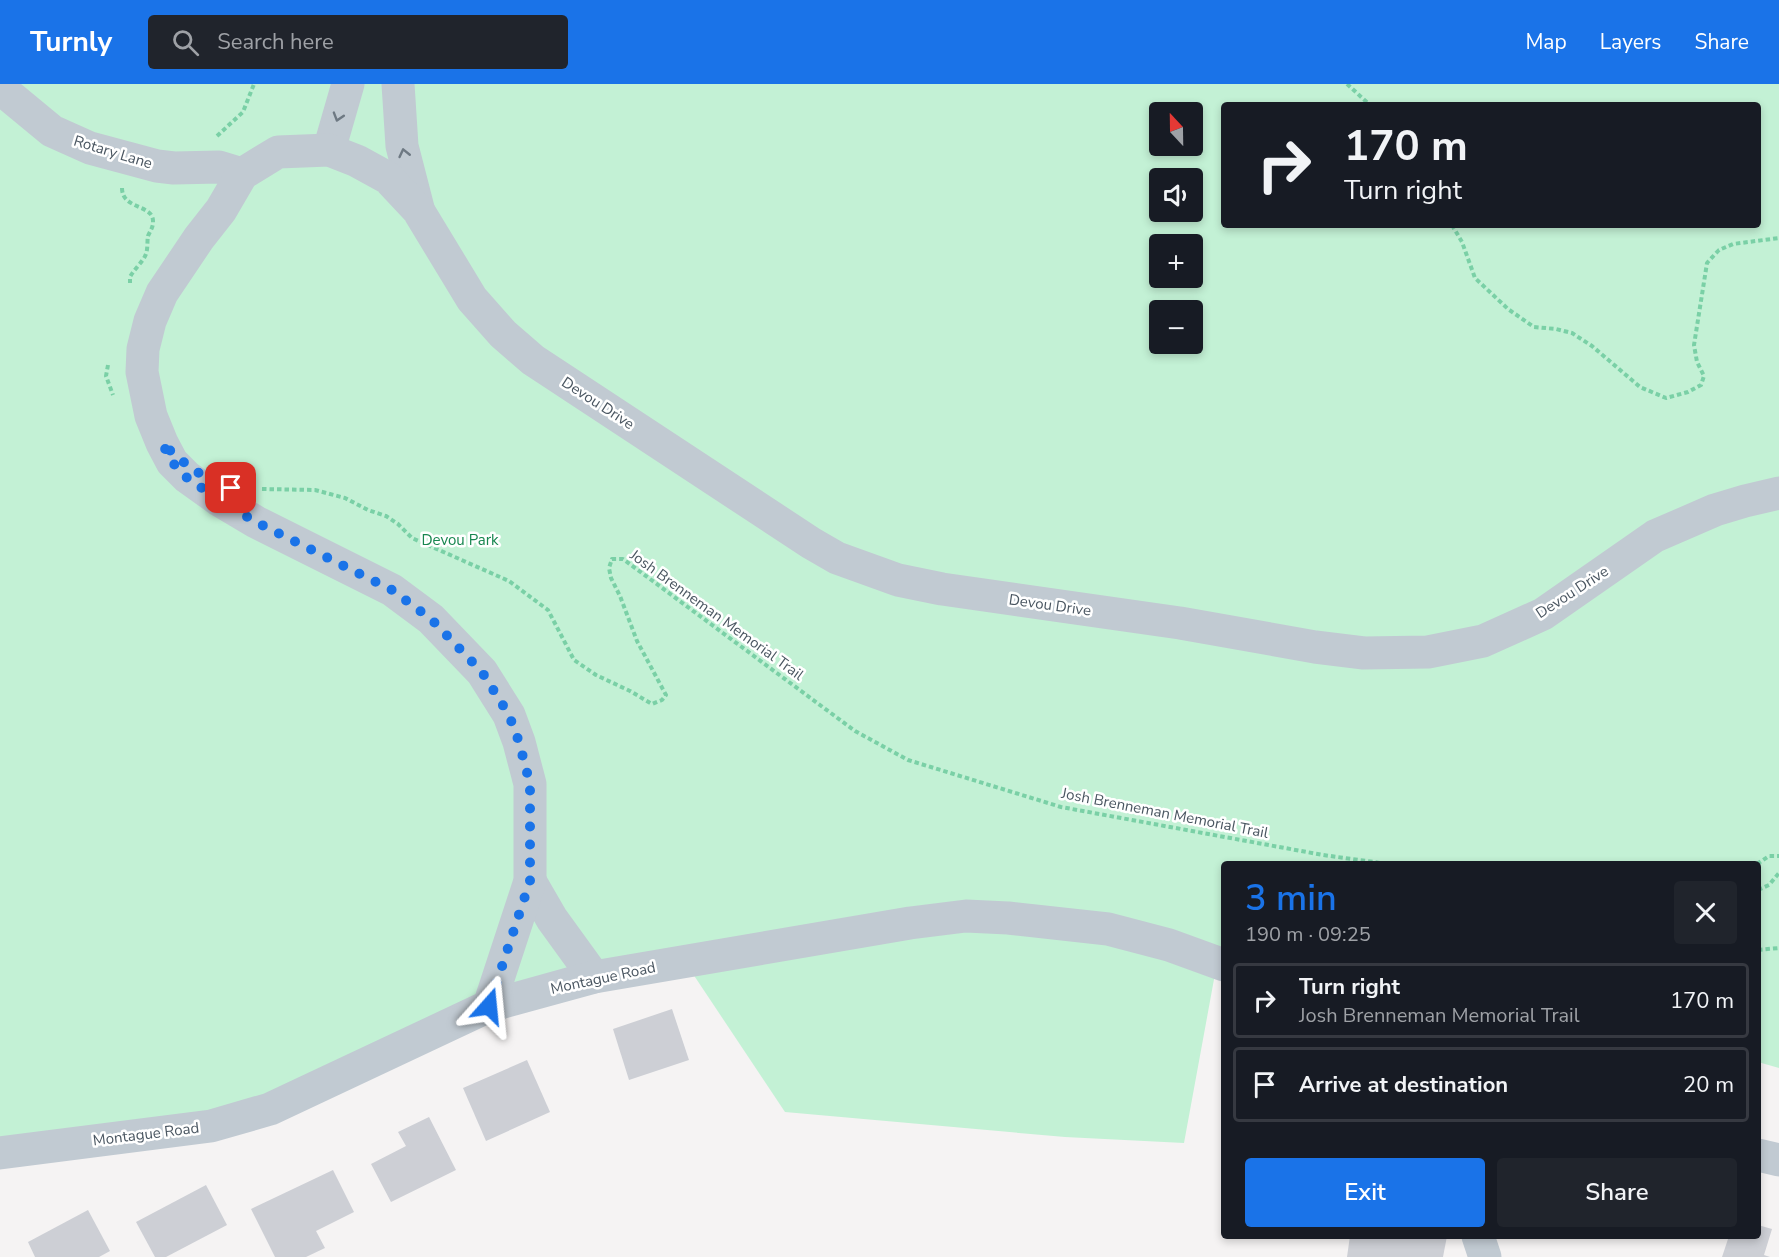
<!DOCTYPE html>
<html lang="en">
<head>
<meta charset="utf-8">
<style>
	:root { --surface:#171b24; --page:#20242c; --text:#f1f3f6; --muted:#9ea1a6; --line:#363941; --accent:#1a73e8 }
	body { margin:0; font-family:"Nunito Sans",sans-serif; background:var(--page); color:var(--text); height:100vh; display:flex; flex-direction:column; font-size:22px; white-space:nowrap }
	* { box-sizing:border-box; margin:0 }
	p { font-size:20px; color:var(--muted) }
	.icon { flex:none; width:33px; height:33px; fill:none; stroke:currentColor; stroke-width:2; stroke-linecap:round; stroke-linejoin:round }
	.map { position:relative; flex:1; overflow:hidden }
	.side { position:absolute; left:1221px; top:777px; width:540px; height:378px; display:flex; flex-direction:column; background:var(--surface); border-radius:6px; box-shadow:0 3px 9px #0003 }
	.side>* { flex:none }
	.hud { position:absolute; left:1221px; top:18px; width:540px; height:126px; border-radius:6px; box-shadow:0 3px 9px #0003; background:#171b24; color:var(--text); overflow:hidden }
	.needle { width:39px; rotate:338deg }
	.buttons { position:absolute; left:1149px; top:18px; display:grid; gap:12px }
	.buttons a { display:grid; place-items:center; width:54px; height:54px; border-radius:6px; background:var(--surface); box-shadow:0 3px 9px #0003; font-size:30px }
	.pin { position:absolute; display:grid; place-items:center; width:51px; height:51px; color:#fff; margin:-26px; border-radius:12px; box-shadow:0 3px 9px #0006 }
	.me { position:absolute; width:66px; margin:-33px; rotate:18deg; stroke-linejoin:round; filter:drop-shadow(0 0 4px #0008) }
	.turn { display:flex; align-items:center; gap:21px; height:126px; padding:0 24px; font-size:27px }
	.turn .icon { width:78px; height:78px; stroke-width:2.5 }
	.turn b { display:block; font-size:42px; line-height:51px }
	.round { display:grid; place-items:center; flex:none; width:63px; height:63px; border-radius:6px; background:var(--page) }
	.headline { display:flex; align-items:center; justify-content:space-between; height:102px; padding:0 24px }
	h1 { font-size:36px; font-weight:600; line-height:45px; color:var(--accent) }
	.primary-button { display:flex; gap:12px; margin-top:auto; padding:12px 24px }
	.primary-button a { flex:1; height:69px; border-radius:6px; background:var(--accent); color:#fff; font-size:24px; font-weight:600; line-height:69px; text-align:center }
	.primary-button a+a { background:var(--page); color:var(--text) }
	ul { padding:0; list-style:none }
	li { display:flex; align-items:center; gap:18px; height:75px; margin:0 12px 9px; padding:0 12px; border:3px solid var(--line); border-radius:6px }
	li div { flex:1 }
	li b { display:block; font-size:22px }
	li em { font-style:normal }
	header { display:flex; align-items:center; gap:36px; box-sizing:border-box; height:84px; padding:0 30px; background:var(--accent); color:#fff }
	header strong { font-size:28px }
	nav { display:flex; gap:33px; margin-inline-start:auto; font-size:21px }
	.search { width:420px; height:54px; background:var(--page); display:flex; align-items:center; gap:15px; box-sizing:border-box; padding:0 21px; border-radius:6px; color:var(--muted); font-size:22px }
	.map>svg:first-child { display:block }
	.green { fill:#c3f1d5; fill-rule:evenodd }
	.building { fill:#cdcfd5 }
	.lines { fill:none; stroke-linecap:round; stroke-linejoin:round }
	.path { stroke:#7ad0a6; stroke-width:4; stroke-dasharray:4.5 3; stroke-linecap:butt }
	.minor { stroke:#c1cad2; stroke-width:33 }
	.oneway { stroke:#6e7983 }
	.route { stroke:#1a73e8; stroke-width:10; stroke-dasharray:0 18 }
	.labels { text-anchor:middle; stroke-width:5; stroke-linejoin:round; paint-order:stroke }
	.street-label { font-size:15px; fill:#4a5661; stroke:#fff }
	.park-label { font-size:15px; fill:#17864f; stroke:#fff }
</style>
</head>
<body>
<header>
<strong>Turnly</strong>
<div class="search"><svg class="icon" aria-label="search" viewBox="0 0 24 24"><circle cx="10" cy="10" r="6"/><path d="M15 15l6 6"/></svg>Search here</div>
<nav><a>Map</a><a>Layers</a><a>Share</a></nav>
</header>
<div class="map">
<svg width="1779" height="1173" viewBox="0 0 1779 1173">
	<rect width="100%" height="100%" fill="#f5f3f3"/>
	<path class="green" d="M0 0H1779V984L1758 978V780H1224V881L1217 879 1184 1059 1065 1053 785 1028 685 878 594 893 270 1025 0 1069ZM1224 21H1758V141H1224ZM1160 28H1192V62H1160ZM1160 94H1192V128H1160ZM1160 160H1192V194H1160ZM1160 226H1192V260H1160Z"/>
	<g class="building">
		<path d="M672 925 689 976 629 996 613 945Z"/>
		<path d="M527 976 550 1028 486 1057 463 1004Z"/>
		<path d="M429 1033 456 1086 391 1118 371 1080 406 1062 398 1048Z"/>
		<path d="M333 1086 354 1128 316 1147 325 1164 306 1173H275L251 1125Z"/>
		<path d="M206 1101 227 1141 166 1173H155L136 1138Z"/>
		<path d="M88 1126 110 1167 99 1173H35L28 1158Z"/>
		<path d="M1758 1141 1772 1145 1764 1171 1770 1173H1722L1729 1152H1758Z"/>
		<path d="M1350 1152H1447L1443 1173H1347Z"/>
	</g>
	<g class="lines">
		<g class="path">
			<path d="M1347 0 1370 21"/>
			<path d="M217 52 243 28 254 0"/>
			<path d="M122 104C122 126 154 120 153 138 153 144 150 147 148 152 147 157 148 164 146 170 143 178 134 185 130 193V199"/>
			<path d="M1452 141 1462 158 1475 194 1508 225 1534 243 1556 245 1572 249 1592 262 1640 303 1666 314 1688 308 1701 301 1704 292 1697 278 1694 261 1707 179 1719 166 1733 160 1779 154"/>
			<path d="M108 281 106 292 113 311"/>
			<path d="M262 405 315 406 345 414 368 426 386 432 398 440 412 454 509 497 548 526 574 576 596 591 630 607 652 620 662 616 666 611 637 557 620 512 611 494 609 484 612 475H623L855 647 908 676 1061 723 1323 771 1388 780"/>
			<path d="M1757 780 1769 772H1779"/>
			<path d="M1758 806 1769 801 1779 789"/>
			<path d="M1758 866 1779 864"/>
		</g>
		<g class="minor">
			<path d="M398 0 402 62 418 124"/>
			<path d="M0 4 52 47 90 64 157 82 174 84 219 83 242 90"/>
			<path d="M329 66 348 0"/>
			<path d="M530 797 552 835 594 893"/>
			<path d="M489 922 530 797V700L519 658 509 631 482 588 431 535 392 506 256 438 219 416 187 393 172 378 162 359 151 332 142 288 143 265 150 237 162 209 199 154 221 126 242 90 278 68 329 66 357 77 388 94 418 126 472 215 503 250 533 276 811 459 837 474 898 496 942 505 1180 539 1315 563 1364 569 1428 568 1483 557 1543 530 1655 452 1715 426 1745 417 1779 409"/>
			<path d="M0 1069 211 1042 270 1025 489 922 594 893 910 839 966 832 1008 834 1108 845 1169 861 1224 881"/>
			<path d="M1758 1071 1779 1076"/>
			<path d="M1478 1152 1485 1173"/>
		</g>
	</g>
	<defs><path id="oneway-chevron" d="M-2-3.5L2.5 0L-2 3.5" fill="none" stroke-width="1.6" stroke-linecap="round" stroke-linejoin="round" transform="scale(1.5)"/></defs>
	<g class="oneway">
		<use href="#oneway-chevron" transform="translate(338 33) rotate(107)"/>
		<use href="#oneway-chevron" transform="translate(404 69) rotate(-103)"/>
	</g>
	<g class="lines">
		<path class="route" d="M231 404C204 396 182 378 162 359L172 378 186 393 219 416 256 438 392 506 431 535 482 588 509 631 519 658 530 700V797L489 922"/>
	</g>
	<g class="labels">
		<g class="street-label">
			<text transform="translate(113 68) rotate(17)" y="5">Rotary Lane</text>
			<text transform="translate(598 319) rotate(33)" y="5">Devou Drive</text>
			<text transform="translate(1572 508) rotate(-33)" y="5">Devou Drive</text>
			<text transform="translate(1050 521) rotate(8)" y="5">Devou Drive</text>
			<text transform="translate(717 531) rotate(36)" y="5">Josh Brenneman Memorial Trail</text>
			<text transform="translate(1165 729) rotate(11)" y="5">Josh Brenneman Memorial Trail</text>
			<text transform="translate(603 894) rotate(-12)" y="5">Montague Road</text>
			<text transform="translate(146 1050) rotate(-7)" y="5">Montague Road</text>
		</g>
		<g class="park-label">
			<text x="460" y="461">Devou Park</text>
		</g>
	</g>
</svg>
<div class="buttons">
<a><svg class="needle" viewBox="-14 -14 28 28"><path d="M0-13l5 13h-10z" fill="#e53935"/><path d="M0 13l5-13h-10z" fill="#9ea1a6"/></svg></a>
<a><svg class="icon" aria-label="sound" viewBox="0 0 24 24"><path d="M4 9h4l5-4v14l-5-4H4zM17 9q2 3 0 6"/></svg></a>
<a>+</a>
<a>−</a>
</div>
<div class="pin" style="left:231px;top:404px;background:#d93025"><svg class="icon" aria-label="arrive" viewBox="0 0 24 24"><path d="M6 21V4h12l-3 4 3 4H6"/></svg></div>
<svg class="me" style="left:489px;top:922px" viewBox="-20 -20 40 40"><path d="M0-17L14 15 0 8-14 15z" fill="#1a73e8" stroke="#fff" stroke-width="4"/></svg>
<div class="hud">
<div class="turn"><svg class="icon" aria-label="right" viewBox="0 0 24 24"><path d="M7 20v-9h11M14 6l5 5-5 5"/></svg><div><b>170 m</b>Turn right</div></div>
</div>
<section class="side">
<div class="headline"><div><h1>3 min</h1><p>190 m · 09:25</p></div><a class="round"><svg class="icon" aria-label="close" viewBox="0 0 24 24"><path d="M6 6l12 12M18 6L6 18"/></svg></a></div>
<ul>
<li><svg class="icon" aria-label="right" viewBox="0 0 24 24"><path d="M7 20v-9h11M14 6l5 5-5 5"/></svg><div><b>Turn right</b><p>Josh Brenneman Memorial Trail</p></div><em>170 m</em></li>
<li><svg class="icon" aria-label="arrive" viewBox="0 0 24 24"><path d="M6 21V4h12l-3 4 3 4H6"/></svg><div><b>Arrive at destination</b></div><em>20 m</em></li>
</ul>
<div class="primary-button"><a>Exit</a><a>Share</a></div>
</section>
</div>
</body>
</html>
